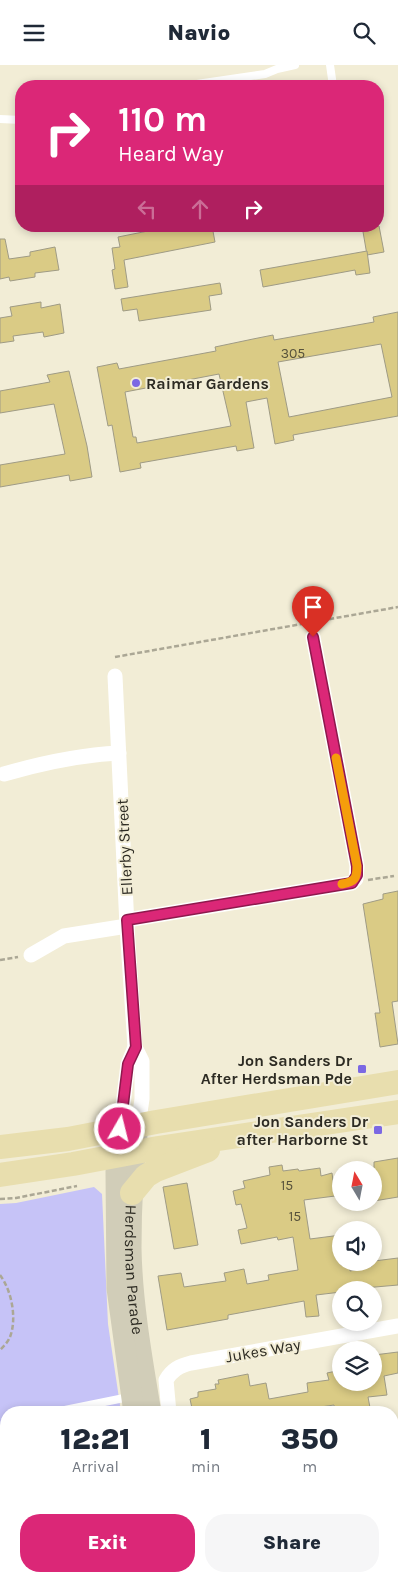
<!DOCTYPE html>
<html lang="en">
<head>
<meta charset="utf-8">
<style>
	:root { --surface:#fff; --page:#f6f6f7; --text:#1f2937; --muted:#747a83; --accent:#db2777 }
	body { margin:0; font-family:Karla,sans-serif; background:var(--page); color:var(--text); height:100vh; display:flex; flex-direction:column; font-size:19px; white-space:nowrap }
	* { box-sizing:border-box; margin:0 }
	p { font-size:16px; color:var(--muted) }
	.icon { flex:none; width:28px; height:28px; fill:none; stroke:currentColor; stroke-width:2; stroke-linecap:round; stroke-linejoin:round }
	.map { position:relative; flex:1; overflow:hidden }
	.details { position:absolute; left:0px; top:1341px; width:399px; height:176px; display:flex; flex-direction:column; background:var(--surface); border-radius:20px 20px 0 0; box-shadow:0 2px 8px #0003 }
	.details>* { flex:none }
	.hud { position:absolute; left:15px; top:15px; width:369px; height:152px; border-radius:20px; box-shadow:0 2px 8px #0003; background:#db2777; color:#fff; overflow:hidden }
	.needle { width:32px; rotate:350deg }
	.buttons { position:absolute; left:332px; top:1096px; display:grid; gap:10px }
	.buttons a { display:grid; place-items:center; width:50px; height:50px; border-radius:50%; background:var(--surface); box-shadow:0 2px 8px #0003; font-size:25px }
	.pin { position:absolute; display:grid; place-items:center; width:42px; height:42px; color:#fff; margin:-51px -21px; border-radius:50% 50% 50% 0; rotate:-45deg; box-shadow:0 0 5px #0007 }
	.pin .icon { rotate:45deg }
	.me { position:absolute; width:55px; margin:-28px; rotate:8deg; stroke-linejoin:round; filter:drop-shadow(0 0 4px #0008) }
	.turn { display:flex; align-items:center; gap:18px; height:105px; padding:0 20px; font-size:22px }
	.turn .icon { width:65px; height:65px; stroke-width:2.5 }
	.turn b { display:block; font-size:35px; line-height:42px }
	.lanes { display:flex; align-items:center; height:48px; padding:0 20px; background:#0003; justify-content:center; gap:25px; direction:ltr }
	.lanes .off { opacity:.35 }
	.eta { display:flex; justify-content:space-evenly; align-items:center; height:85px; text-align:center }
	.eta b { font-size:30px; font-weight:800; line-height:35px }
	.action { display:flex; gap:10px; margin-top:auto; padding:10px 20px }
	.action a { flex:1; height:58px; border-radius:20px; background:var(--accent); color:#fff; font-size:20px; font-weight:800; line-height:58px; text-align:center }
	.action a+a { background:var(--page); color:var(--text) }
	header { display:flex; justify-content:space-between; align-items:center; height:65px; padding:0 20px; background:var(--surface); font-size:22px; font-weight:800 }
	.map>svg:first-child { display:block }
	.green { fill:#c6c3f7 }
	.building { fill:#dacb85; stroke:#9f9b85; fill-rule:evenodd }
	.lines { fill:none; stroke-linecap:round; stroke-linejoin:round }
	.path { stroke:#aba795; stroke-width:2.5; stroke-dasharray:5 2.5; stroke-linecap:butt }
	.service { stroke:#fff; stroke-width:8 }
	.minor { stroke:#fff; stroke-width:15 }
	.secondary { stroke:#d1cdb8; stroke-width:21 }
	.primary { stroke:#e8deae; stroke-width:24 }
	.route-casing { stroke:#8e194d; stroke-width:12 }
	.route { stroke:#db2777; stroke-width:9 }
	.slow { stroke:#f59e0b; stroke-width:9 }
	.poi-dot { fill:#7b68e3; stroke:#f2edd6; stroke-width:2 }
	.labels { text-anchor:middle; stroke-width:4; stroke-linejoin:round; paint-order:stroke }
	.number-label { font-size:14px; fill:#58533c }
	.poi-label { font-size:16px; font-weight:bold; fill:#2d2b23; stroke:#f2edd6; text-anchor:end }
	.street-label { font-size:16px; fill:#2d2b23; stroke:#f2edd6 }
</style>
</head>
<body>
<header><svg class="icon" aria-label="menu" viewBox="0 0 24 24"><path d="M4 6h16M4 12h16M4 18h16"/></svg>Navio<svg class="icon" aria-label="search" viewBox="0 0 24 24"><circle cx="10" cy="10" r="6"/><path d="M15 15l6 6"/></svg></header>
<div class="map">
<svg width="398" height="1517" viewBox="0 0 398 1517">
	<rect width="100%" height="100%" fill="#f2edd6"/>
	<path class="green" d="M94 1122 102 1129 108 1259 121 1347 6 1348V1511H24L0 1516V1139L16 1138Z"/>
	<g class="building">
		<path d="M173 161H212L215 177 124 195 128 222 115 224 112 205 115 204 112 183 120 182 118 172Z"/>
		<path d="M362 161H379L384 187 367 190Z"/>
		<path d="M0 174H5L9 194 30 191V187L55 182 59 205 35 208V212L10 216 9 212 0 214Z"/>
		<path d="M367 186 370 208 356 210 355 205 263 222 260 205Z"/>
		<path d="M220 218 222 229 209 231 211 245 139 256 137 244 123 246 121 234Z"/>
		<path d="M41 237V243L60 239 64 268 44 272 43 267 13 271 14 276 0 278V253L12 251 10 242Z"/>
		<path d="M398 247V351L293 370 294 375 275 379 267 333 246 337 254 383 237 386 236 381 140 398 141 403 120 407 112 360 108 361 97 302 117 298 119 304 216 286 215 282 253 274 273 270 274 275 374 257 373 252ZM381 279 392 332 289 352 278 297ZM219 309 231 361 137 378 136 372H133L125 327Z"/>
		<path d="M69 306 87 381 92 412 70 416 69 410 0 422V400L65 389 54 339 0 348V326L50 317 47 310Z"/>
		<path d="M398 826V936L392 937 398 979 380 982 375 948H380L363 839 383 834V829Z"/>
		<path d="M398 1093V1132L374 1136V1097Z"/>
		<path d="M282 1100 283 1106 298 1104 299 1106 320 1103 321 1111 332 1108 335 1131 304 1135 310 1174 341 1170V1200L349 1199 350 1206 372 1201 371 1198 374 1196 398 1193V1220L341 1225V1227L316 1230 319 1251 306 1252 304 1236 228 1250V1254L167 1265 158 1211 181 1208 184 1222 226 1216 224 1208 244 1204 247 1219 269 1215 268 1210 298 1205 293 1172 278 1175 277 1172 241 1179 238 1165 247 1163 241 1139 236 1140 233 1126 245 1123 243 1116 270 1110 269 1102Z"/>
		<path d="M187 1118 198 1180 174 1184 163 1122Z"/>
		<path d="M398 1287V1308L384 1311 387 1330 368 1332 371 1348H335L334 1340 314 1343 315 1348H193L190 1334 198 1332V1327L216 1324 215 1319H219L218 1315 248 1309 250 1321 266 1318 269 1334 308 1327 307 1318 329 1315 327 1308 341 1305V1318H374V1290Z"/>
	</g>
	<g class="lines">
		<g class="path">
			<path d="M115 592 398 542"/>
			<path d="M368 815 394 811"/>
			<path d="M0 895 18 892"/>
			<path d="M0 1134 16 1133 77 1121"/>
			<path d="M0 1210C12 1226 17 1254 10 1272 8 1277 3 1282 0 1285"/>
		</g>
		<g class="service">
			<path d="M330 0 333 21"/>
			<path d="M183 21 265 9 277 4 295 0"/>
			<path d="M0 54 21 55"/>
			<path d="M50 1348 129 1332"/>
			<path d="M348 1511V1517"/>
		</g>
		<g class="minor">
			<path d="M115 611 127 861 135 982 142 996V1034L138 1061"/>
			<path d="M4 709C42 698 79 690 119 688"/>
			<path d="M127 855 352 818 356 814 357 801 313 572"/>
			<path d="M31 890 64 871 127 861"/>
			<path d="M120 1064 128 999 135 982"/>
			<path d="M169 1348 166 1315C172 1305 179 1301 191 1298L398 1261"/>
			<path d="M392 1461 398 1458"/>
		</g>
		<g class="secondary">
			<path id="s1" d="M138 1061C133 1101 131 1142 131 1183 132 1238 142 1294 151 1348"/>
			<path d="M118 1074 116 1107 117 1223 134 1348"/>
			<path d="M152 1517 153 1511"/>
			<path d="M168 1517V1511"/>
		</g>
		<g class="primary">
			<path d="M0 1082 68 1074 156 1057 398 1017"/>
			<path d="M0 1110 73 1099 158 1083 398 1047"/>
			<path d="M132 1128 146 1111 156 1105 208 1085"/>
		</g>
	</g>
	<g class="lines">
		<g class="route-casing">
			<path id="route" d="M120 1064 128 999 136 982 127 855 352 818 357 810V801L313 572"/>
		</g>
		<use href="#route" class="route"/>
		<path class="slow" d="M336 693 357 801C357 813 355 817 342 819"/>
	</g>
	<g class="poi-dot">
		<circle cx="136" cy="318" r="5"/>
		<rect x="357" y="999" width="10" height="10" rx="2.5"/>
		<rect x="373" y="1060" width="10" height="10" rx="2.5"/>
	</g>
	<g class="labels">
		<g class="number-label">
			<text x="293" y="293">305</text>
			<text x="287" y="1125">15</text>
			<text x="295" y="1156">15</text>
		</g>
		<g class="poi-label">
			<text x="146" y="324" text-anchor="start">Raimar Gardens</text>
			<text x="352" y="1001">Jon Sanders Dr<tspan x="352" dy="18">After Herdsman Pde</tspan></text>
			<text x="368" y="1062">Jon Sanders Dr<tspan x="368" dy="18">after Harborne St</tspan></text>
		</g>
		<g class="street-label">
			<text transform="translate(124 782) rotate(-93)" y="6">Ellerby Street</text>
			<text dy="6" stroke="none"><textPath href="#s1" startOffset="144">Herdsman Parade</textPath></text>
			<text transform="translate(263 1285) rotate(-10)" y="6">Jukes Way</text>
		</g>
	</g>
</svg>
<div class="buttons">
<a><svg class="needle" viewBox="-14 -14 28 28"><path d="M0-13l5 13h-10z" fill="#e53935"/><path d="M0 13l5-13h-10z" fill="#747a83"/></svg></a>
<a><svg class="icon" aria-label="sound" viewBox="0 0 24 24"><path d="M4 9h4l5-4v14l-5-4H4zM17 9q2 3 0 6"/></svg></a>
<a><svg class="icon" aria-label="search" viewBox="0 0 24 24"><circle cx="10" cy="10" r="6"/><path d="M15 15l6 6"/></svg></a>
<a><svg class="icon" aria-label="layers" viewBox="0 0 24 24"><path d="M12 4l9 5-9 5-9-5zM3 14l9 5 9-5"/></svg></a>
</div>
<div class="pin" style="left:313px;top:572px;background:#d93025"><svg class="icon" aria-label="arrive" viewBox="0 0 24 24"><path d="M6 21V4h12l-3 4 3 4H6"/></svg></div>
<svg class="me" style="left:120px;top:1064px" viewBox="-20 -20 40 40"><circle r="17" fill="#db2777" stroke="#fff" stroke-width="3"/><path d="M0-11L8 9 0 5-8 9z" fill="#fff"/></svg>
<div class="hud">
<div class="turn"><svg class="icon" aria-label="right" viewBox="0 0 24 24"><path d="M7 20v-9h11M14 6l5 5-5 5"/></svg><div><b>110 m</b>Heard Way</div></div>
<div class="lanes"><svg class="icon off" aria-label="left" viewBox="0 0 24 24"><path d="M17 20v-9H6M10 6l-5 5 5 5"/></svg><svg class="icon off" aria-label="ahead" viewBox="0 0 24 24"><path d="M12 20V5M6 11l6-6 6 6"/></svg><svg class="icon" aria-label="right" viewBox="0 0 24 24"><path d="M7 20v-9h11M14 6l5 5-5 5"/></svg></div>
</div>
<section class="details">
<div class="eta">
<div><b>12:21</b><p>Arrival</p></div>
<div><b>1</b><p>min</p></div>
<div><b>350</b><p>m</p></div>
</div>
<div class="action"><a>Exit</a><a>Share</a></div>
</section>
</div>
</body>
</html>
